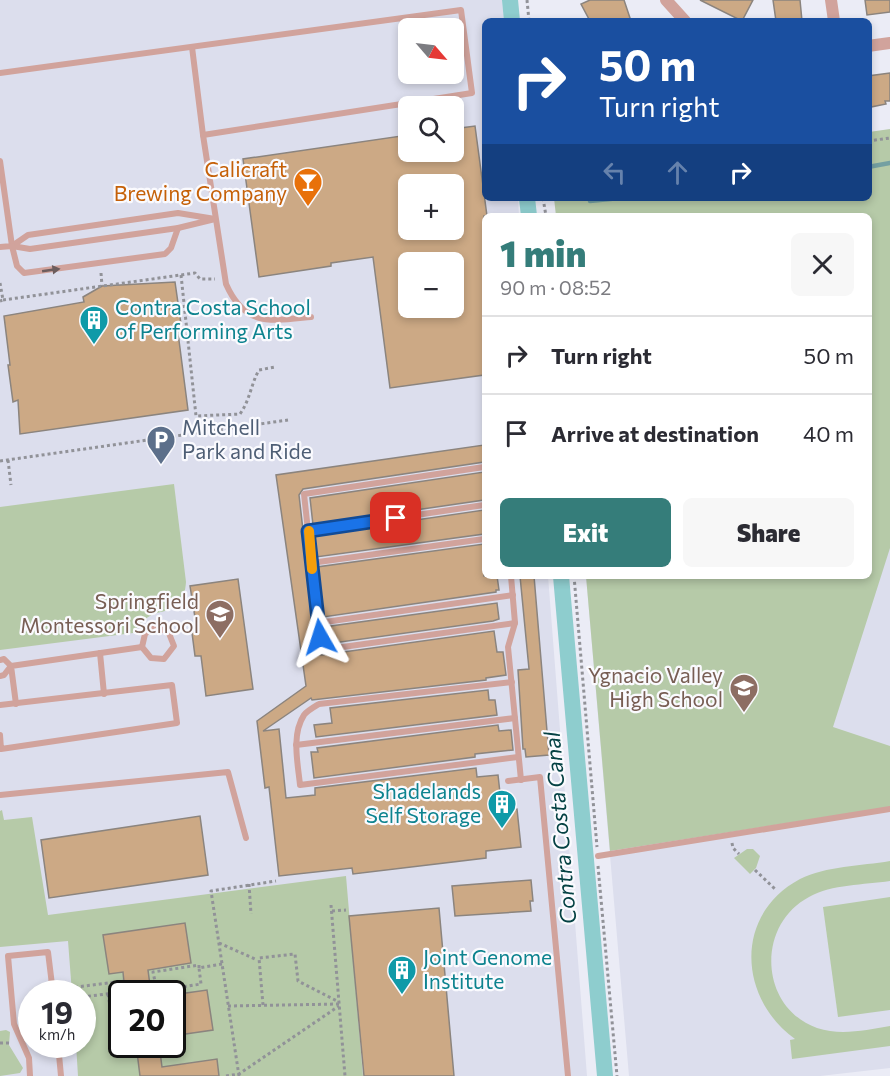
<!DOCTYPE html>
<html lang="en">
<head>
<meta charset="utf-8">
<style>
	:root { --surface:#fff; --page:#f7f7f7; --text:#2b2b33; --muted:#7c7c81; --line:#e1e1e2; --accent:#357d7a }
	body { margin:0; font-family:Commissioner,sans-serif; background:var(--page); color:var(--text); height:100vh; display:flex; flex-direction:column; font-size:22px; white-space:nowrap }
	* { box-sizing:border-box; margin:0 }
	p { font-size:20px; color:var(--muted) }
	.icon { flex:none; width:33px; height:33px; fill:none; stroke:currentColor; stroke-width:2; stroke-linecap:round; stroke-linejoin:round }
	.map { position:relative; flex:1; overflow:hidden }
	.panel { position:absolute; left:482px; top:213px; width:390px; height:366px; display:flex; flex-direction:column; background:var(--surface); border-radius:9px; box-shadow:0 3px 9px #0003 }
	.panel>* { flex:none }
	.top-card { position:absolute; left:482px; top:18px; width:390px; height:183px; border-radius:9px; box-shadow:0 3px 9px #0003; background:#1a4fa0; color:#fff; overflow:hidden }
	.needle { width:39px; rotate:118deg }
	.controls { position:absolute; left:398px; top:18px; display:grid; gap:12px }
	.controls a { display:grid; place-items:center; width:66px; height:66px; border-radius:9px; background:var(--surface); box-shadow:0 3px 9px #0003; font-size:30px }
	.speed { position:absolute; left:18px; top:980px; display:flex; gap:12px; font-size:30px; font-weight:700; text-align:center }
	.speed>* { display:grid; place-content:center; width:78px; height:78px; border-radius:50%; background:var(--surface); box-shadow:0 3px 9px #0003; line-height:1 }
	.speed small { font-size:15px; font-weight:400 }
	.speed .limit { border:3px solid #111; border-radius:9px; background:#fff; color:#111 }
	.pin { position:absolute; display:grid; place-items:center; width:51px; height:51px; color:#fff; margin:-26px; border-radius:12px; box-shadow:0 3px 9px #0006 }
	.me { position:absolute; width:66px; margin:-33px; rotate:354deg; stroke-linejoin:round; filter:drop-shadow(0 0 4px #0008) }
	.turn { display:flex; align-items:center; gap:21px; height:126px; padding:0 18px; font-size:27px }
	.turn .icon { width:78px; height:78px; stroke-width:2.5 }
	.turn b { display:block; font-size:42px; line-height:51px }
	.lanes { display:flex; align-items:center; height:57px; padding:0 18px; background:#0003; justify-content:center; gap:30px; direction:ltr }
	.lanes .off { opacity:.35 }
	.round { display:grid; place-items:center; flex:none; width:63px; height:63px; border-radius:9px; background:var(--page) }
	.headline { display:flex; align-items:center; justify-content:space-between; height:102px; padding:0 18px }
	h1 { font-size:36px; font-weight:800; line-height:45px; color:var(--accent) }
	.button { display:flex; gap:12px; margin-top:auto; padding:12px 18px }
	.button a { flex:1; height:69px; border-radius:9px; background:var(--accent); color:#fff; font-size:24px; font-weight:800; line-height:69px; text-align:center }
	.button a+a { background:var(--page); color:var(--text) }
	ul { padding:0; list-style:none }
	li { display:flex; align-items:center; gap:18px; height:78px; padding:0 18px; border-top:2px solid var(--line) }
	li div { flex:1 }
	li b { display:block; font-size:22px }
	li em { font-style:normal }
	.map>svg:first-child { display:block }
	.built { fill:#dcdeed; fill-rule:evenodd }
	.green { fill:#b6caa8; fill-rule:evenodd }
	.lines { fill:none; stroke-linecap:round; stroke-linejoin:round }
	.stream { stroke:#74a0a2; stroke-width:4.5 }
	.canal { stroke:#8ecdce; stroke-width:16 }
	.building { fill:#cca985; stroke:#8b847e; stroke-width:1.5; fill-rule:evenodd }
	.path { stroke:#919298; stroke-width:3; stroke-dasharray:3 3; stroke-linecap:butt }
	.service { stroke:#d1a39c; stroke-width:6 }
	.minor { stroke:#d1a39c; stroke-width:12 }
	.oneway { fill:#6d5d5d }
	.route-casing { stroke:#114b97; stroke-width:15 }
	.route { stroke:#1a73e8; stroke-width:10 }
	.slow { stroke:#f59e0b; stroke-width:10 }
	.labels { text-anchor:middle; stroke-width:4.5; stroke-linejoin:round; paint-order:stroke }
	.food-label { font-size:21px; fill:#c56008; stroke:#fafafe; text-anchor:end }
	.culture-label { font-size:21px; fill:#0d838f; stroke:#fafafe; text-anchor:start }
	.service-label { font-size:21px; fill:#4e5e75; stroke:#fafafe; text-anchor:start }
	.education-label { font-size:21px; fill:#785e54; stroke:#fafafe; text-anchor:end }
	.water-label { font-size:22px; font-style:italic; fill:#044143; stroke:#fafafe }
</style>
</head>
<body>
<div class="map">
<svg width="890" height="1076" viewBox="0 0 890 1076">
	<rect width="100%" height="100%" fill="#ebecf6"/>
	<g class="built">
		<path d="M0 0H502L504 21H484V198H518L519 216H484V576H548L587 1076H0ZM408 28H453V74H408ZM408 106H453V152H408ZM408 184H453V230H408ZM408 262H453V308H408ZM32 993H82V1044H32ZM122 993H172V1044H122Z"/>
		<path d="M890 177V1068L820 1076H629L586 576H868V216H556L868 198Z"/>
	</g>
	<g class="green">
		<path d="M890 129V548L833 727 890 746V807L610 851 586 576H868V216H556L554 198H868L869 132Z"/>
		<path d="M174 484 186 582C183 620 162 604 143 621 139 624 136 629 133 633L0 650V507Z"/>
		<path d="M2 810 4 820 32 817 48 915 346 876 363 1076H78L76 1044H82V993H72L68 941 0 947V811ZM122 993H172V1044H122Z"/>
		<path d="M747 849H753L760 856 756 868 750 874 734 858Z"/>
		<path d="M890 861V881C864 885 832 884 809 897 756 925 759 1007 817 1028 841 1036 866 1030 890 1026V1046L792 1059 790 1040 795 1039C738 998 734 914 800 879 826 866 861 866 890 861Z"/>
		<path d="M890 897V1010L838 1017 823 907Z"/>
		<path d="M6 1030 10 1032 9 1045 23 1068 20 1073 0 1076V1031Z"/>
	</g>
	<g class="lines">
		<g class="stream">
			<path d="M868 167 890 163"/>
			<path d="M590 201 620 198"/>
		</g>
		<g class="canal">
			<path d="M510 0 512 21"/>
			<path d="M527 198 529 216"/>
			<path d="M561 576 605 1076"/>
		</g>
	</g>
	<g class="building">
		<path d="M590 0H624L631 21H590L581 4Z"/>
		<path d="M700 0H753L742 21Z"/>
		<path d="M773 0H800L802 21H776Z"/>
		<path d="M865 0H890V12L867 15Z"/>
		<path d="M890 73V101H885L886 104 871 107 868 76Z"/>
		<path d="M475 126 487 216H484V375L390 388 373 257 331 263V266L259 277 243 159 408 135V152H453V129ZM408 184H453V230H408ZM408 262H453V308H408Z"/>
		<path d="M175 282 181 324 177 325 188 410 20 434 18 400 13 402 8 365H10L4 316 84 302 83 297 102 286Z"/>
		<path d="M484 445V462L303 489 299 495 317 654 322 655 494 631 497 652H503L506 675 486 678V680L312 700 311 698 263 731 279 729 286 798 315 795V788L476 768 477 777 498 775 502 811 517 809 521 847 486 851V858L353 874 352 868 279 876 269 787 265 788 257 721 306 686 276 475Z"/>
		<path d="M484 472V500L313 525 310 498Z"/>
		<path d="M484 510V534L316 557 314 535Z"/>
		<path d="M484 544V576H497L499 590H496V592L323 617 317 567Z"/>
		<path d="M520 576H534L549 755 526 757 525 749H523L518 670 529 669Z"/>
		<path d="M238 579 253 689 206 696 201 656H195L191 625 196 624 190 586Z"/>
		<path d="M497 603 499 619 493 621 326 644 324 627Z"/>
		<path d="M488 690 489 700H495L497 715 316 737 314 725 332 723 330 708Z"/>
		<path d="M498 725 499 731 511 730 513 750 475 754V757L314 778 311 752H318L317 748Z"/>
		<path d="M200 816 208 875 49 898 41 840Z"/>
		<path d="M531 880 533 901H530L531 911 455 916 452 886Z"/>
		<path d="M439 908 454 1076H364L349 916Z"/>
		<path d="M185 923 191 963 148 970 151 993H125L123 972 109 974 103 935Z"/>
		<path d="M207 990 213 1030 172 1036V995Z"/>
		<path d="M136 1044H159L162 1067 217 1059 219 1076H140Z"/>
	</g>
	<g class="lines">
		<g class="path">
			<path d="M527 0 529 21"/>
			<path d="M868 141 890 138"/>
			<path d="M543 198 546 216"/>
			<path d="M101 273 102 286"/>
			<path d="M181 275 196 416 240 414C250 400 251 384 259 370L275 367"/>
			<path d="M0 283 3 300 0 301"/>
			<path d="M3 300 195 273 200 279H215"/>
			<path d="M8 460 11 485"/>
			<path d="M0 461 288 420"/>
			<path d="M574 576 597 847"/>
			<path d="M732 843 733 848 739 854"/>
			<path d="M598 866 617 1076"/>
			<path d="M755 870 775 889"/>
			<path d="M249 884 251 914"/>
			<path d="M331 905 345 1076"/>
			<path d="M332 911 346 910"/>
			<path d="M219 943 255 959"/>
			<path d="M199 968V965L153 972 157 991 201 984 199 968 222 964"/>
			<path d="M69 988 124 981"/>
			<path d="M108 994 111 1012"/>
			<path d="M82 997 122 992"/>
			<path d="M263 1005 259 958 295 954 298 981 339 1002"/>
			<path d="M228 1006 339 1004"/>
			<path d="M0 1043H10"/>
			<path d="M226 1076 239 1074 339 1006"/>
			<path d="M239 1076 211 891 276 881"/>
		</g>
		<g class="service">
			<path d="M192 47 203 135 226 284C245 327 270 321 311 317"/>
			<path d="M0 73 461 10 472 93 203 135"/>
			<path d="M0 161 12 246 0 247"/>
			<path d="M178 213 215 219 178 228 30 249 12 246 28 235Z"/>
			<path d="M12 246 17 266 24 273 165 254 171 248 178 228"/>
			<path d="M484 467 304 494 321 650 515 623"/>
			<path d="M308 531 484 505"/>
			<path d="M311 563 484 539"/>
			<path d="M511 576 515 623 508 647 521 780"/>
			<path d="M318 623 513 595"/>
			<path d="M152 628 168 631 174 646 164 659 151 658 142 647 145 634Z"/>
			<path d="M100 653 104 694"/>
			<path d="M0 660 4 659 11 666 4 675 0 676"/>
			<path d="M512 682 319 704C314 707 307 711 304 715 291 735 298 764 300 785L518 757"/>
			<path d="M16 704 11 666 142 647"/>
			<path d="M0 705 172 685 177 723 1 749 0 735"/>
			<path d="M296 745 515 718"/>
			<path d="M508 781 540 777 568 1076"/>
			<path d="M0 795 228 772 246 838"/>
			<path d="M598 856 890 809"/>
			<path d="M58 1044 61 1076"/>
			<path d="M30 1076 29 1058 14 1024 8 956 48 952 53 993"/>
		</g>
		<g class="minor">
			<path d="M666 0 685 21"/>
			<path d="M831 0 834 21"/>
			<path d="M868 46 890 43"/>
		</g>
	</g>
	<defs><path id="oneway-solid" d="M-6-.8H1V-3.2L6.5 0L1 3.2V.8H-6Z" transform="scale(1.5)"/></defs>
	<use class="oneway" href="#oneway-solid" transform="translate(51 270) rotate(-8)"/>
	<g class="lines">
		<g class="route-casing">
			<path id="route" d="M320 637 308 531 396 518"/>
		</g>
		<use href="#route" class="route"/>
		<path class="slow" d="M309 531 312 569"/>
	</g>
	<defs>
		<g id="bar-pin" transform="scale(1.5)"><path d="M0 17L-7.5 6A9.5 9.5 0 1 1 7.5 6Z" fill="#e8710a" stroke="#fafafe"/><path d="M-6-5H6L.8 .8V4.5H3.5V6h-7V4.5H-.8V.8Z" fill="#fff"/></g>
		<g id="building-pin" transform="scale(1.5)"><path d="M0 17L-7.5 6A9.5 9.5 0 1 1 7.5 6Z" fill="#0f9aa8" stroke="#fafafe"/><path d="M-4-6H4V6H1V3H-1V6H-4ZM-2.5-4.3h1.7v1.8h-1.7ZM.8-4.3h1.7v1.8H.8ZM-2.5-1h1.7V.8h-1.7ZM.8-1h1.7V.8H.8Z" fill="#fff"/></g>
		<g id="parking-pin" transform="scale(1.5)"><path d="M0 17L-7.5 6A9.5 9.5 0 1 1 7.5 6Z" fill="#5c6f8a" stroke="#fafafe"/><path d="M-3.5-5.5H1a3.5 3.5 0 0 1 0 7H-1V5.5H-3.5ZM-1-3.4V-.6H.8a1.4 1.4 0 0 0 0-2.8Z" fill="#fff"/></g>
		<g id="school-pin" transform="scale(1.5)"><path d="M0 17L-7.5 6A9.5 9.5 0 1 1 7.5 6Z" fill="#8d6e63" stroke="#fafafe"/><path d="M0-5L7-2L0 1L-7-2ZM-4 1L0 2.5L4 1V4Q0 6-4 4Z" fill="#fff"/></g>
	</defs>
	<g fill-rule="evenodd">
		<use href="#bar-pin" x="308" y="182"/>
		<use href="#building-pin" x="94" y="320"/>
		<use href="#parking-pin" x="161" y="440"/>
		<use href="#school-pin" x="220" y="614"/>
		<use href="#school-pin" x="744" y="688"/>
		<use href="#building-pin" x="502" y="804"/>
		<use href="#building-pin" x="402" y="970"/>
	</g>
	<g class="labels">
		<g class="food-label">
			<text x="287" y="177">Calicraft<tspan x="287" dy="24">Brewing Company</tspan></text>
		</g>
		<g class="culture-label">
			<text x="115" y="315">Contra Costa School<tspan x="115" dy="24">of Performing Arts</tspan></text>
			<text x="481" y="799" text-anchor="end">Shadelands<tspan x="481" dy="24">Self Storage</tspan></text>
			<text x="423" y="965">Joint Genome<tspan x="423" dy="24">Institute</tspan></text>
		</g>
		<g class="service-label">
			<text x="182" y="435">Mitchell<tspan x="182" dy="24">Park and Ride</tspan></text>
		</g>
		<g class="education-label">
			<text x="199" y="609">Springfield<tspan x="199" dy="24">Montessori School</tspan></text>
			<text x="723" y="683">Ygnacio Valley<tspan x="723" dy="24">High School</tspan></text>
		</g>
		<g class="water-label">
			<text transform="translate(560 828) rotate(-95)" y="8">Contra Costa Canal</text>
		</g>
	</g>
</svg>
<div class="controls">
<a><svg class="needle" viewBox="-14 -14 28 28"><path d="M0-13l5 13h-10z" fill="#e53935"/><path d="M0 13l5-13h-10z" fill="#7c7c81"/></svg></a>
<a><svg class="icon" aria-label="search" viewBox="0 0 24 24"><circle cx="10" cy="10" r="6"/><path d="M15 15l6 6"/></svg></a>
<a>+</a>
<a>−</a>
</div>
<div class="speed"><div>19<small>km/h</small></div><div class="limit">20</div></div>
<div class="pin" style="left:396px;top:518px;background:#d93025"><svg class="icon" aria-label="arrive" viewBox="0 0 24 24"><path d="M6 21V4h12l-3 4 3 4H6"/></svg></div>
<svg class="me" style="left:320px;top:637px" viewBox="-20 -20 40 40"><path d="M0-17L14 15 0 8-14 15z" fill="#1a73e8" stroke="#fff" stroke-width="4"/></svg>
<div class="top-card">
<div class="turn"><svg class="icon" aria-label="right" viewBox="0 0 24 24"><path d="M7 20v-9h11M14 6l5 5-5 5"/></svg><div><b>50 m</b>Turn right</div></div>
<div class="lanes"><svg class="icon off" aria-label="left" viewBox="0 0 24 24"><path d="M17 20v-9H6M10 6l-5 5 5 5"/></svg><svg class="icon off" aria-label="ahead" viewBox="0 0 24 24"><path d="M12 20V5M6 11l6-6 6 6"/></svg><svg class="icon" aria-label="right" viewBox="0 0 24 24"><path d="M7 20v-9h11M14 6l5 5-5 5"/></svg></div>
</div>
<section class="panel">
<div class="headline"><div><h1>1 min</h1><p>90 m · 08:52</p></div><a class="round"><svg class="icon" aria-label="close" viewBox="0 0 24 24"><path d="M6 6l12 12M18 6L6 18"/></svg></a></div>
<ul>
<li><svg class="icon" aria-label="right" viewBox="0 0 24 24"><path d="M7 20v-9h11M14 6l5 5-5 5"/></svg><div><b>Turn right</b></div><em>50 m</em></li>
<li><svg class="icon" aria-label="arrive" viewBox="0 0 24 24"><path d="M6 21V4h12l-3 4 3 4H6"/></svg><div><b>Arrive at destination</b></div><em>40 m</em></li>
</ul>
<div class="button"><a>Exit</a><a>Share</a></div>
</section>
</div>
</body>
</html>
